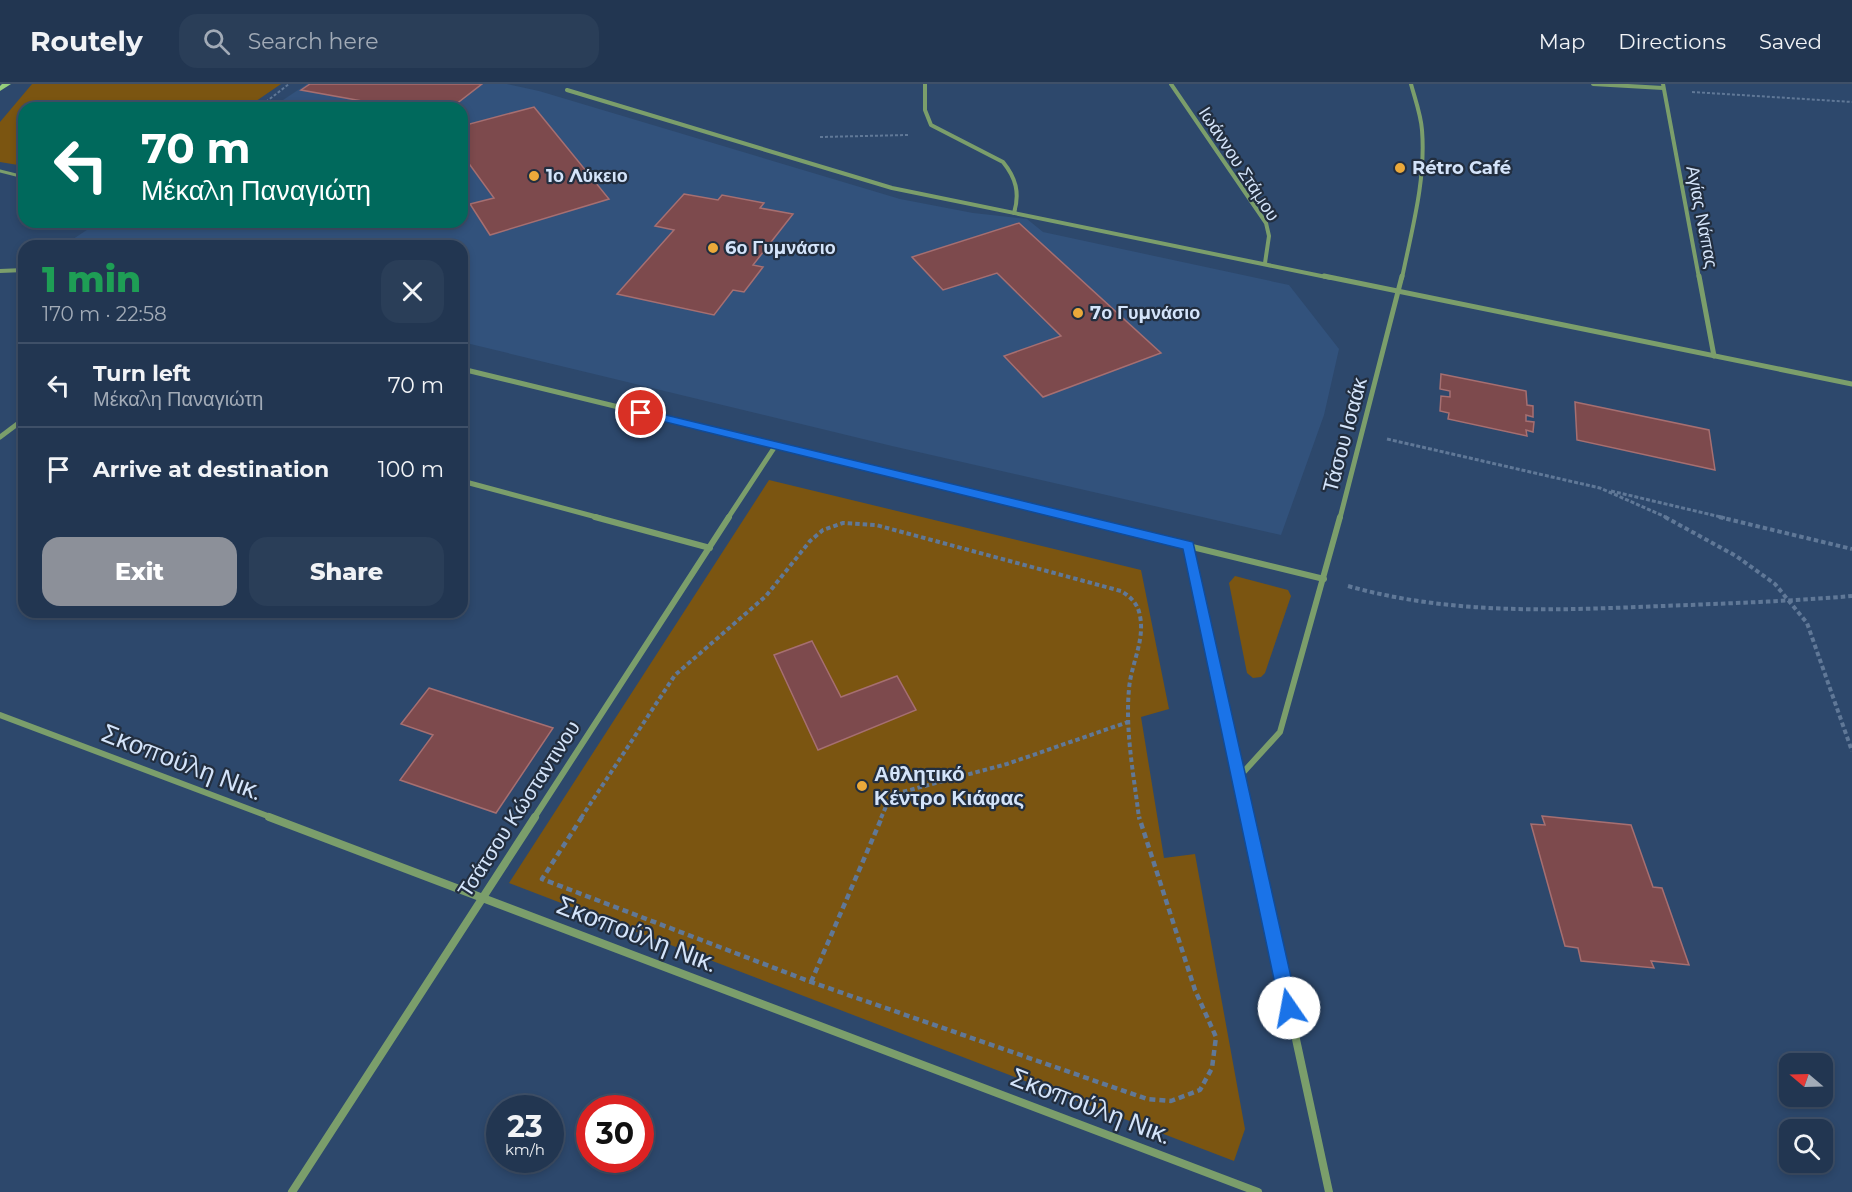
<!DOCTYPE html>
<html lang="en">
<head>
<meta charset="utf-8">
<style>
	:root { --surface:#223651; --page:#2a3e58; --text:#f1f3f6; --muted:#a2abb7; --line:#3f5068; --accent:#8c9099 }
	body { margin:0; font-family:Montserrat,sans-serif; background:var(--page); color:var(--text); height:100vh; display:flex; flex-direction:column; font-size:22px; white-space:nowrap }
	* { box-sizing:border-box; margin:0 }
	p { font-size:20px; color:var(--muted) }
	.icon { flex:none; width:33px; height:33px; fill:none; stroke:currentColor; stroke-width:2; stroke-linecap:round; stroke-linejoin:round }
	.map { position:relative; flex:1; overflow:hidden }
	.drawer { position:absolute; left:18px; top:156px; width:450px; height:378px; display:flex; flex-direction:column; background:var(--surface); border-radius:18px; box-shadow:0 3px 9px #0003,0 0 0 2px var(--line) }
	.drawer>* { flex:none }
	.guide { position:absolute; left:18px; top:18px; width:450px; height:126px; border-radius:18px; box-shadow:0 3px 9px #0003,0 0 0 2px var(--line); background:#00695c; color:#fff; overflow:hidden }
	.needle { width:39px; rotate:289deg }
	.buttons { position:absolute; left:1779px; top:969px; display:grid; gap:12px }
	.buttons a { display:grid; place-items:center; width:54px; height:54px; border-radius:12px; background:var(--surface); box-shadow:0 3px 9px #0003,0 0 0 2px var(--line); font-size:30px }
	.speed { position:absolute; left:486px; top:1011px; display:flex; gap:12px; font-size:30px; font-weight:700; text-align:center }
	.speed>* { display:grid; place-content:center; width:78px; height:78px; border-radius:50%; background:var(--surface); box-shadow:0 3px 9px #0003,0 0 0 2px var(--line); line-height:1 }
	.speed small { font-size:15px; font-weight:400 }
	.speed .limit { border:9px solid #d22; background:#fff; color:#111 }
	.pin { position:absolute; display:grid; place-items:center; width:51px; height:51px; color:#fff; margin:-26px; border:3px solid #fff; border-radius:50%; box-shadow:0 2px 6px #0007 }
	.me { position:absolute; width:66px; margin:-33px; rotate:348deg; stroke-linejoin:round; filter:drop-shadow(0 0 4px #0008) }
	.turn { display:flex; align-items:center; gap:21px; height:126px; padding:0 24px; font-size:27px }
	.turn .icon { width:78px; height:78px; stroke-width:2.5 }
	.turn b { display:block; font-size:42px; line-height:51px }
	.round { display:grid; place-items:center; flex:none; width:63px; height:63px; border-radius:18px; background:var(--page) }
	.headline { display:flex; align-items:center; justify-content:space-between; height:102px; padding:0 24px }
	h1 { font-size:36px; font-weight:800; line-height:45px; color:#1e9e55 }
	.button { display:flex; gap:12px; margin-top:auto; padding:12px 24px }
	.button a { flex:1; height:69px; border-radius:18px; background:var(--accent); color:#fff; font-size:24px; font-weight:800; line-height:69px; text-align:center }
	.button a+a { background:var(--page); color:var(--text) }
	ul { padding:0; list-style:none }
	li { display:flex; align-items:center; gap:18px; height:84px; padding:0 24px; border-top:2px solid var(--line) }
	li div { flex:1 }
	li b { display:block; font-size:22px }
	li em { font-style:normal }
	header { display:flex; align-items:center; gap:36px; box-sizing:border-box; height:84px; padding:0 30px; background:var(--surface); border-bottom:2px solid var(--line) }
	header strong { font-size:28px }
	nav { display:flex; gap:33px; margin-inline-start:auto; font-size:21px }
	.search { width:420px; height:54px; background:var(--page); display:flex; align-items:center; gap:15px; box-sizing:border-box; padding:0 21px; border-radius:18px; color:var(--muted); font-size:22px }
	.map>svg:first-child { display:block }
	.built { fill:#32527c }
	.green { fill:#7b5511 }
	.building { fill:#7d4a4d; stroke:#a66f71; stroke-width:1.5 }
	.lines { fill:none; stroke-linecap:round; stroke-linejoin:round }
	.path-far3 { stroke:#607897; stroke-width:2; stroke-dasharray:3 2; stroke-linecap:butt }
	.path-far2 { stroke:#607897; stroke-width:3; stroke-dasharray:4 2; stroke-linecap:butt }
	.path-far1 { stroke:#607897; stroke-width:4; stroke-dasharray:4.5 3; stroke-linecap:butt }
	.path { stroke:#607897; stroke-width:4.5; stroke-dasharray:6 4; stroke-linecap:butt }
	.lane { stroke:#7b9e6b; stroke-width:3 }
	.street-far3 { stroke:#7b9e6b; stroke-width:4 }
	.street-far2 { stroke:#7b9e6b; stroke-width:5 }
	.street-far1 { stroke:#7b9e6b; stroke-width:6 }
	.street { stroke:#7b9e6b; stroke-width:8 }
	.secondary { fill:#96ce7b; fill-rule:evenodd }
	.route { fill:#1a73e8; stroke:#114b97; stroke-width:1.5 }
	.poi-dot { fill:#eba93a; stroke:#222e3f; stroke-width:2 }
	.labels { text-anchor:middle; stroke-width:4.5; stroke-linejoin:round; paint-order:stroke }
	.far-street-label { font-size:18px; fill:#d4e4fa; stroke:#222e3f }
	.far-poi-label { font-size:18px; font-weight:bold; fill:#d4e4fa; stroke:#222e3f; text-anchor:start }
	.street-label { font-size:21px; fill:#d4e4fa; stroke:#222e3f }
	.poi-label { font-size:21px; font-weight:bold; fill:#d4e4fa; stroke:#222e3f; text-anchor:start }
	.near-street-label { font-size:26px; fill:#d4e4fa; stroke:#222e3f }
</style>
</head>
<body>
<header>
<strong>Routely</strong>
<div class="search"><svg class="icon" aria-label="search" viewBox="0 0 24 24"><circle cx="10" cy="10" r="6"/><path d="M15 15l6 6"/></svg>Search here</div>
<nav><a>Map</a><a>Directions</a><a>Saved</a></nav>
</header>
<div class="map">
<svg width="1852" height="1108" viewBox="0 0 1852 1108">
	<rect width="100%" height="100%" fill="#2d486c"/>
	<path class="built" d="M307 0H507L539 7 900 115 973 129 1027 135 1043 148 1289 201 1339 265 1324 331 1281 451 892 362 462 258V162L64 161 99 138H462V24H271Z"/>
	<g class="green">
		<path d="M32 0H281L246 24H24V82L0 78V38Z"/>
		<path d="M769 396 1141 486 1169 625 1141 633 1164 774 1195 770 1245 1045 1234 1077 509 799Z"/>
		<path d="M1235 492 1288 506 1291 512 1265 589 1261 593 1253 594 1247 589 1229 499Z"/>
	</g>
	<g class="building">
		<path d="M310 0H482L451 24H401L301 6Z"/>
		<path d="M534 23 609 115 490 151 470 120 494 114 462 70V42Z"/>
		<path d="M684 110 718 116 722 111 764 119 760 124 793 130 753 181 763 183 744 208 733 206 714 231 617 210 674 146 655 142Z"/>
		<path d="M1019 139 1161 269 1043 313 1004 272 1061 252 997 189 943 206 912 173Z"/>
		<path d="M1441 290 1526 307 1527 321 1533 322V333L1526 331V337L1534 338 1533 348 1526 346 1527 352 1448 335 1449 329 1440 327 1441 312 1450 313V307L1440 305Z"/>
		<path d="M1575 318 1709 346 1715 386 1577 356Z"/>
		<path d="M812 557 841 613 897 592 916 626 818 666 774 571Z"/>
		<path d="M429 604 553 644 496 729 400 696 433 651 401 640Z"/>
		<path d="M1542 732 1631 741 1653 803 1662 804 1689 881 1651 877 1654 884 1581 877 1578 864 1565 862 1531 740 1545 741Z"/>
	</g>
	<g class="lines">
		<g class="path-far3">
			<path d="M1692 8 1852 18"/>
			<path d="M258 24 289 0"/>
			<path d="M820 53 908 51"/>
		</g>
		<g class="path-far2">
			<path d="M1387 355 1600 404 1668 434"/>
			<path d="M1611 407 1725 434"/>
		</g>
		<g class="path-far1">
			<path d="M1665 433 1736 472 1775 500 1807 539 1852 667"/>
			<path d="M1719 433 1852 465"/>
			<path d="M1348 502C1444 529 1539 527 1638 523 1709 520 1781 518 1852 512"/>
			<path d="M581 734 675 591 766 512 810 457 823 446 843 439 876 441 1121 507C1131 513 1138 520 1140 532 1145 557 1131 580 1129 605 1125 648 1134 692 1139 734"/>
			<path d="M881 734 891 711 1007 680 1128 638"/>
		</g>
		<g class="path">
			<path d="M582 733 542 795 811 898 1147 1015 1171 1017 1200 1006 1212 984 1216 953 1195 906 1139 733"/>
			<path d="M811 898 882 733"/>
		</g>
		<path class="lane" d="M0 87 24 93"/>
		<g class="street-far3">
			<path d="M925 0V26L931 41 1003 78C1016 94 1020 109 1014 129"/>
			<path d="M1171 0 1266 139 1269 152 1265 179"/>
			<path d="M1593 0 1663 4"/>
			<path d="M1663 0 1699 194"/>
			<path d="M567 6 892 104 1331 194"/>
			<path d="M0 187 24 186"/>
			<path d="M1402 194C1412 145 1426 96 1422 46 1421 31 1415 15 1411 0"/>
		</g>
		<g class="street-far2">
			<path d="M1324 192 1852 300"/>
			<path d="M1699 192 1714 272"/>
			<path d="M462 285 1075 434"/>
			<path d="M0 353 24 335"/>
			<path d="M462 397 600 434"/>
			<path d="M728 434 776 361"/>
			<path d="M1340 434 1402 192"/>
		</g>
		<g class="street-far1">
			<path d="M595 433 710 464"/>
			<path d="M1069 433 1324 495"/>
			<path d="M1189 462 1248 734"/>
			<path d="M0 631 273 734"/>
			<path d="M1239 693 1280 648 1340 433"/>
			<path d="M534 734 729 433"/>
		</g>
		<g class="street">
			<path d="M269 733 1258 1108"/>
			<path d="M1248 733 1329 1108"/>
			<path d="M292 1108 535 733"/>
		</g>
		<path class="secondary" d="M2 0H11L0 7V2Z"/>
	</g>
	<path class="route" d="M641 325 1193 458 1298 924 1295 930 1289 932 1283 930 1280 924 1183 465 637 331V326Z"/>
	<g class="poi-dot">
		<circle cx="1400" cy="84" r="6"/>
		<circle cx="534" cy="92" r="6"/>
		<circle cx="713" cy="164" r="6"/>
		<circle cx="1078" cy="229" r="6"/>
		<circle cx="862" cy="702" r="6"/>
	</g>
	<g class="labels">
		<g class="far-street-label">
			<text transform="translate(1239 80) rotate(57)" y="6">Ιωάννου Στάμου</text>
			<text transform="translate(1702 133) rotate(79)" y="6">Αγίας Νάπας</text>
		</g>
		<g class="far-poi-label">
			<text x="1412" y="90">Rétro Café</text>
			<text x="546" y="98">1ο Λύκειο</text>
			<text x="725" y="170">6ο Γυμνάσιο</text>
			<text x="1090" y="235">7ο Γυμνάσιο</text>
		</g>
		<g class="street-label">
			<text transform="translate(1345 351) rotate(-75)" y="7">Τάσου Ισαάκ</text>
			<text transform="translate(519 725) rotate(-57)" y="7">Τσάτσου Κώσταντινου</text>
		</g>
		<g class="poi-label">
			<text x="874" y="697">Αθλητικό<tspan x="874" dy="24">Κέντρο Κιάφας</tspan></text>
		</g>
		<g class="near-street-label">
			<text transform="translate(182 678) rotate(21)" y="9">Σκοπούλη Νικ.</text>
			<text transform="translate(637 850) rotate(21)" y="9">Σκοπούλη Νικ.</text>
			<text transform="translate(1091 1022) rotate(21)" y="9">Σκοπούλη Νικ.</text>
		</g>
	</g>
</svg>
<div class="buttons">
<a><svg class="needle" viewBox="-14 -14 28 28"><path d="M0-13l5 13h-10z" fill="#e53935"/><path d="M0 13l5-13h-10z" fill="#a2abb7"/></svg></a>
<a><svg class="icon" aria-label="search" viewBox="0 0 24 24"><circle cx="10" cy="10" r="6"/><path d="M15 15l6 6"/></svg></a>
</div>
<div class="speed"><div>23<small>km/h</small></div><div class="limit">30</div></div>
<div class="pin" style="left:641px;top:329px;background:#d93025"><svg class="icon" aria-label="arrive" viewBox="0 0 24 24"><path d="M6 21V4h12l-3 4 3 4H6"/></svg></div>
<svg class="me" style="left:1289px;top:924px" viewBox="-20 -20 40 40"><circle r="19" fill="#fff"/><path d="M0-13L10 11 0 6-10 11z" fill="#1a73e8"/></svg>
<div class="guide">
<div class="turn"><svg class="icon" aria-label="left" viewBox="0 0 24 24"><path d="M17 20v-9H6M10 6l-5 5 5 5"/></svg><div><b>70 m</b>Μέκαλη Παναγιώτη</div></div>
</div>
<section class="drawer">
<div class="headline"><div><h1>1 min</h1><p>170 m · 22:58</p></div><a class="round"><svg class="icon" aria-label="close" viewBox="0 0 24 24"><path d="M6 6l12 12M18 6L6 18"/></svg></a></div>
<ul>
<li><svg class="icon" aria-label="left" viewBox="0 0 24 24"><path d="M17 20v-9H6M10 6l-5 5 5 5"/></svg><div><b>Turn left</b><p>Μέκαλη Παναγιώτη</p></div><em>70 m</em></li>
<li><svg class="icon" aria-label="arrive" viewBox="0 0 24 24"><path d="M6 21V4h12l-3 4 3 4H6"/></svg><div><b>Arrive at destination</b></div><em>100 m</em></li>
</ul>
<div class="button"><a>Exit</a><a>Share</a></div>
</section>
</div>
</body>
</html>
